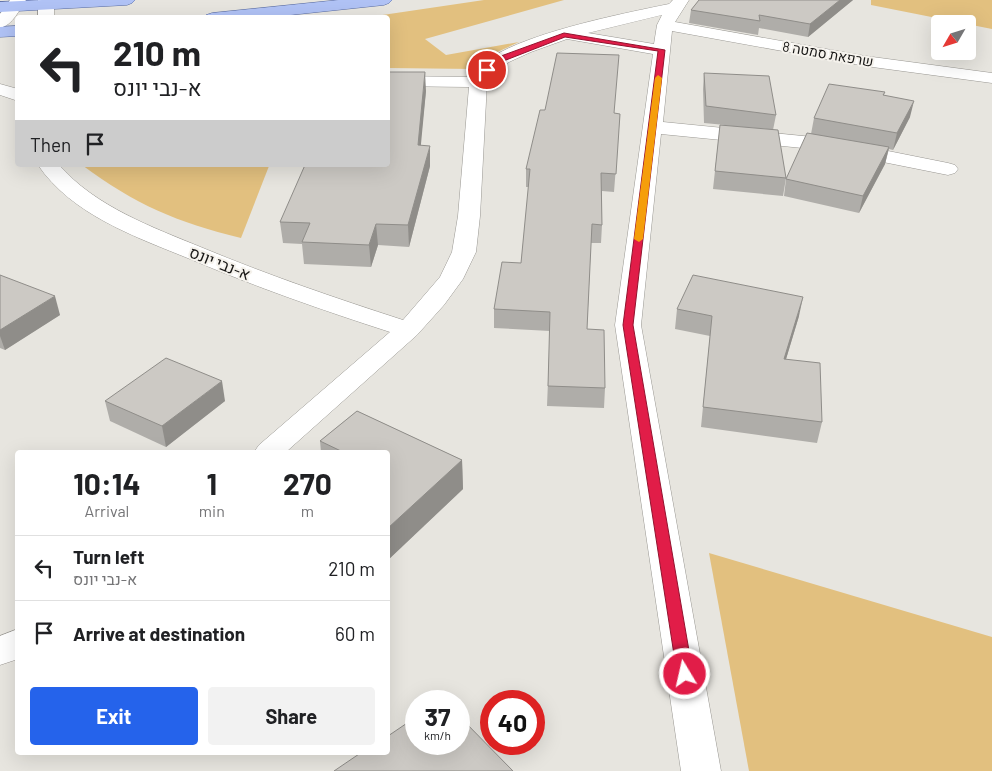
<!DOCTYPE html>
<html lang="en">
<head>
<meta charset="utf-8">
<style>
	:root { --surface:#fff; --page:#f2f2f2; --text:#202124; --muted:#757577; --line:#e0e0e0; --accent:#2563eb }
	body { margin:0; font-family:Barlow,Heebo,sans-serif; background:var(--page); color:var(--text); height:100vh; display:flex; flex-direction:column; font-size:19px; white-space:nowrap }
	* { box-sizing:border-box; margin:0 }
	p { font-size:16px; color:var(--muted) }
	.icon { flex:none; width:28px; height:28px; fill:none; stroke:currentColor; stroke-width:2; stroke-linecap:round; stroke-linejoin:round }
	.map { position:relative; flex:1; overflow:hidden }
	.side { position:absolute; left:15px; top:450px; width:375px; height:305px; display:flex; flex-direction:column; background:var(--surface); border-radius:5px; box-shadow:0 5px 20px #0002 }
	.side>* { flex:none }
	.banner { position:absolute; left:15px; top:15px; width:375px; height:152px; border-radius:5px; box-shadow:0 5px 20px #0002; background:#fff; color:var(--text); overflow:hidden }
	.needle { width:32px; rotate:231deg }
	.tools { position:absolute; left:931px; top:15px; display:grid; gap:10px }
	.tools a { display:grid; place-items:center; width:45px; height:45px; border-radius:5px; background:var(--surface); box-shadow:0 5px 20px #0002; font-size:25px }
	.speed { position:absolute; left:405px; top:690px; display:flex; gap:10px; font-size:25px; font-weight:700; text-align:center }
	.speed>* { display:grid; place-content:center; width:65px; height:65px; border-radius:50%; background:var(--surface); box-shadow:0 5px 20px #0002; line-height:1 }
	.speed small { font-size:12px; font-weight:400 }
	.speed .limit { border:8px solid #d22; background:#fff; color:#111 }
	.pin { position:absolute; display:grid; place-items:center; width:42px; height:42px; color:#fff; margin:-21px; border:2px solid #fff; border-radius:50%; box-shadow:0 1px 5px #0007 }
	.me { position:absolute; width:55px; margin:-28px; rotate:351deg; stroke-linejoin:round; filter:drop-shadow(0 0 4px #0008) }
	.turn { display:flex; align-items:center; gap:18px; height:105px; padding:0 15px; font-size:22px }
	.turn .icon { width:65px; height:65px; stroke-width:2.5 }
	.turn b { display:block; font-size:35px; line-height:42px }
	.then { display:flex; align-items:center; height:48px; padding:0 15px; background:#0003; gap:10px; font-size:19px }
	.eta { display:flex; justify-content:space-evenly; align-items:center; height:85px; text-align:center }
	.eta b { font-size:30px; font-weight:700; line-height:35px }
	.primary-button { display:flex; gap:10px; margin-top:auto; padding:10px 15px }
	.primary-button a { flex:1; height:58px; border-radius:5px; background:var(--accent); color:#fff; font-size:20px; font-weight:700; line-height:58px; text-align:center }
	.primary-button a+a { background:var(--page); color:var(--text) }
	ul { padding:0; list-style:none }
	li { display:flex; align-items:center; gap:15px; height:65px; padding:0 15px; border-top:1px solid var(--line) }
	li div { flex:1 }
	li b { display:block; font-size:19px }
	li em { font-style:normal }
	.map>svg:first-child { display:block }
	.green { fill:#e2c07f }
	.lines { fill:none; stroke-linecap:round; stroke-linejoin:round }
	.minor-casing { stroke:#999792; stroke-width:1 }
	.major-casing { stroke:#596ca3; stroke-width:1 }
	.minor { fill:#fff; fill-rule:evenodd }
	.major { fill:#b0c2f5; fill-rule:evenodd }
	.wall { fill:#afada9 }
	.shaded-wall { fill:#8f8d89 }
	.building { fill:#ccc9c4; stroke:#8f8d89 }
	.route { fill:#e11d48; stroke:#92132f }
	.slow { fill:#f59e0b }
	.labels { text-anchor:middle; stroke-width:4; stroke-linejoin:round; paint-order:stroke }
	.far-street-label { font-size:14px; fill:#181716; stroke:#f5f2ec }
	.street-label { font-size:16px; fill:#181716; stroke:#f5f2ec }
</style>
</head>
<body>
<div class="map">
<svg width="992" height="771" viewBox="0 0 992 771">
	<rect width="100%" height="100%" fill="#e7e5df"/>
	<g class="green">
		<path d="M484 0H564L425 39 446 55 519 42 493 54 474 69 388 68V18L369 17Z"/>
		<path d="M871 0H992V29L871 5Z"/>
		<path d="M82 165 269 166 241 238C176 222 136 205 82 165Z"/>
		<path d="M709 553 992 637V771H749Z"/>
	</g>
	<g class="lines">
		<g class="minor-casing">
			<g id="minor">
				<path d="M10 0H26C19 10 13 25 0 28V14Z"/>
				<rect x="38" y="0" width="16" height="18"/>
				<path d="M673 0H689L675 22 865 56 992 73V83L865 66 672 31 663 122 823 138 948 163 955 165 958 169 955 173 948 175 823 150 661 134 641 325 721 771H681L615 325 653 54 567 39 531 52 509 62 493 73 487 82 480 216 476 252 463 279 444 305 417 335 286 452H254L259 445 390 332C322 310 256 287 190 259 136 237 72 215 38 165H59C96 207 152 227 203 248 268 275 335 298 403 320L440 277 452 252 458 216 469 87 388 86V76L473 77C476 72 478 68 482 64 518 34 621 14 669 4ZM662 15 657 25 654 44 588 33Z"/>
				<path d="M0 84 18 89V101L0 95Z"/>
				<path d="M18 629V659L0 665V636Z"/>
			</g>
		</g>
		<g class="major-casing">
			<g id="major">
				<path d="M42 0H135L132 3 127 5 0 12V2Z"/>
				<path d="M339 0H392L389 3 384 5 262 18H204L206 15 212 13Z"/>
				<path d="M18 26V36L0 37V27Z"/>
			</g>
		</g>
		<use href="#minor" class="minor"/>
		<use href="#major" class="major"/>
	</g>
	<g class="wall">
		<path d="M699 0H853L808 37 759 28 758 35 689 23 691 10Z"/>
		<path d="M704 73 776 115 773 130 786 178 783 196 713 189 720 125H725L704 123 703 89Z"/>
		<path d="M426 91 420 145 430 166 409 247 378 245 371 267 304 264 302 244 283 243 280 222Z"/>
		<path d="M885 92 884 95 910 117 893 150 889 149 885 164 859 213 784 196 786 179 811 134 814 118Z"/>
		<path d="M545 110 620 114 614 192 602 191V225L601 243H591L587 329 605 388 604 408 547 406 550 331 494 328V309L521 263 529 187H526V169Z"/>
		<path d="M0 275 60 315 5 350 0 348Z"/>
		<path d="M677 309 799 316 786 359 822 422 817 443 701 427 710 336 675 329Z"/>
		<path d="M105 401H225L166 447 110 421Z"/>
		<path d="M357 411 462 460 463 489 388 560V452H321L320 441Z"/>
	</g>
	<g class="shaded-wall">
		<path d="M840 0H853L808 37 810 24Z"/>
		<path d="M425 72 426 91 419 165 418 145Z"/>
		<path d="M914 101 910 117 893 150 897 133Z"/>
		<path d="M430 146V166L409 247 408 225Z"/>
		<path d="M889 147 885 164 859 213 863 196Z"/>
		<path d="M376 224 378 245 371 267 369 245Z"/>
		<path d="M55 296 60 315 5 350 0 336V330Z"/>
		<path d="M803 297 799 316 780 379 784 359Z"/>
		<path d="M222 381 225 401 166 447 162 426Z"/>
		<path d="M462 460 463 489 388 560V528Z"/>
	</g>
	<g class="building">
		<path d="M699 0H840L810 24 759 15 760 21 691 10Z"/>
		<path d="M557 53 619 55 614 113 620 114 616 174 601 173 602 225 592 224 587 329 604 330 605 388 548 386 550 312 494 309 502 262 521 263 530 169H526L540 110H545Z"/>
		<path d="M388 72H425L418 145 430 146 408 225 376 224 369 245 302 242 310 223 280 222 305 165H388Z"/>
		<path d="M704 73 769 76 776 115 706 106Z"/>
		<path d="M829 84 885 92 883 95 914 101 897 133 814 118Z"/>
		<path d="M720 125 778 130 786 178 715 171Z"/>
		<path d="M807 133 889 147 863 196 786 179Z"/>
		<path d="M0 275 55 296 0 330Z"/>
		<path d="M693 275 803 297 784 359 820 363 822 422 703 407 712 316 677 309Z"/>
		<path d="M166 358 222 381 162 426 105 401Z"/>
		<path d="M357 411 462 460 388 528V452H343L320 441Z"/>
		<path d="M459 716 513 771H334L362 752H388V736L416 717V744H459Z"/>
	</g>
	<path class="route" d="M564 33 665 50 633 325 693 674 690 678 685 680 680 678 677 674 623 325 658 51 565 37 506 60 490 71 484 70 501 56Z"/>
	<path class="slow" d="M658 75 662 78 643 239 639 242 634 239 655 78Z"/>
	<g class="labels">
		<g class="far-street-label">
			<text transform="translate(828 54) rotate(10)" y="5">שרפאת סמטה 8</text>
		</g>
		<g class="street-label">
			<text transform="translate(220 263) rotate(22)" y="6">א-נבי יונס</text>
		</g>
	</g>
</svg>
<div class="tools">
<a><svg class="needle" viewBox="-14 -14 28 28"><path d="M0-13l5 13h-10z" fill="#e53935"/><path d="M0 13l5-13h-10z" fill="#757577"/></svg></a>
</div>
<div class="speed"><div>37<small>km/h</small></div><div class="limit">40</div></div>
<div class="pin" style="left:487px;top:70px;background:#d93025"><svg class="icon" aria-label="arrive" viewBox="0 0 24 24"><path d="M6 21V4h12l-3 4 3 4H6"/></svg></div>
<svg class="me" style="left:685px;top:674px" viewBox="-20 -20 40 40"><circle r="17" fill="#e11d48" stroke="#fff" stroke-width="3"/><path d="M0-11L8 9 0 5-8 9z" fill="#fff"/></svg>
<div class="banner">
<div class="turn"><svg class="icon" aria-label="left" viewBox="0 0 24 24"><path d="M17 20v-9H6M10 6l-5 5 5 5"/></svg><div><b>210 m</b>א-נבי יונס</div></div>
<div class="then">Then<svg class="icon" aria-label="arrive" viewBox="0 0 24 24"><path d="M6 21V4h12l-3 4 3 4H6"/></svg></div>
</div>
<section class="side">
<div class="eta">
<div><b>10:14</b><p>Arrival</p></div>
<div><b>1</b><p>min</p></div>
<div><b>270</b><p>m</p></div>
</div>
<ul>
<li><svg class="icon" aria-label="left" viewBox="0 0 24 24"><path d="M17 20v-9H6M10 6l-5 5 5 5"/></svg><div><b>Turn left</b><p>א-נבי יונס</p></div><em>210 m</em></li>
<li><svg class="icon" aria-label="arrive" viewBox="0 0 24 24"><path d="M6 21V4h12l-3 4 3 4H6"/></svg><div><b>Arrive at destination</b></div><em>60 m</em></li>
</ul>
<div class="primary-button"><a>Exit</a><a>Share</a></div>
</section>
</div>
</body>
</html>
